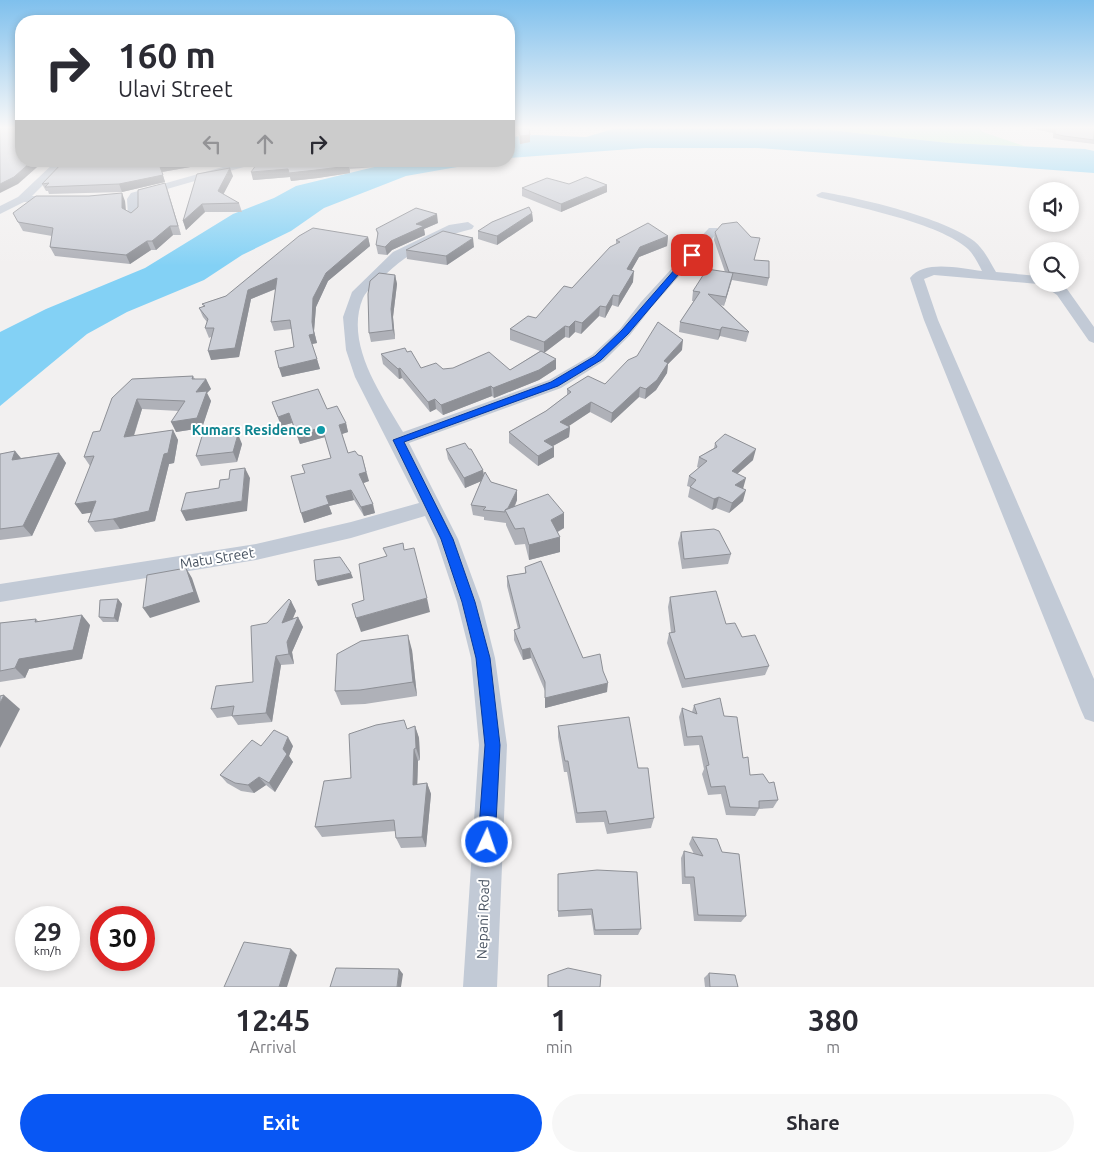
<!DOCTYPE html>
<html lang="en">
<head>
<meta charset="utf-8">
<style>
	:root { --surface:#fff; --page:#f7f7f7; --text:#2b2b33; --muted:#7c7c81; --accent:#0857f4 }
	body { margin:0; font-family:Ubuntu,sans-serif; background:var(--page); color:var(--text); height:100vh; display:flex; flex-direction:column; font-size:19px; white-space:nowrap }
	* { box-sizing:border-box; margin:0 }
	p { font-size:16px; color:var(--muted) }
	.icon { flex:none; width:28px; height:28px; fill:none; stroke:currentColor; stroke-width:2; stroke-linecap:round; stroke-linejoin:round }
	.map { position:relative; height:987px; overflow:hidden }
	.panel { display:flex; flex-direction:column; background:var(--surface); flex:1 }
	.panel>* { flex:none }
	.hud { position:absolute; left:15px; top:15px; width:500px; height:152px; border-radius:20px; box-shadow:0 2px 8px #0003; background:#fff; color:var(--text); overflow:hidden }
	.tools { position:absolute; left:1029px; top:182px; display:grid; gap:10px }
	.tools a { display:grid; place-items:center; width:50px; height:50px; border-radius:50%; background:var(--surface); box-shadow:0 2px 8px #0003; font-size:25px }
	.speed { position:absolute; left:15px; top:906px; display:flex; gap:10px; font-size:25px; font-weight:700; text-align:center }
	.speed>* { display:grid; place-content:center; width:65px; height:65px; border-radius:50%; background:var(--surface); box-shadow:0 2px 8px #0003; line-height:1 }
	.speed small { font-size:12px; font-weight:400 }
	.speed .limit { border:8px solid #d22; background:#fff; color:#111 }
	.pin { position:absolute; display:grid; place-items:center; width:42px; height:42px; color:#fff; margin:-21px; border-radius:10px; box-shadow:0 2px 8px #0006 }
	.me { position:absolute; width:55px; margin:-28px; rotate:3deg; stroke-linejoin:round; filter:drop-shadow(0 0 4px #0008) }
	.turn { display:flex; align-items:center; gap:18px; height:105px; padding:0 20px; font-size:22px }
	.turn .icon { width:65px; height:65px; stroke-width:2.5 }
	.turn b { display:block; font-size:35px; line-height:42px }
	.lanes { display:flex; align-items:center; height:48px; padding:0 20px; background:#0003; justify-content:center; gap:25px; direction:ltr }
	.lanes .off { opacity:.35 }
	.eta { display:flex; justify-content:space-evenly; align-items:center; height:85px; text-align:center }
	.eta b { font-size:30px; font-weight:700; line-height:35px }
	.button { display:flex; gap:10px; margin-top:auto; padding:10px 20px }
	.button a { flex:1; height:58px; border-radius:30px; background:var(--accent); color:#fff; font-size:20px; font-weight:700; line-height:58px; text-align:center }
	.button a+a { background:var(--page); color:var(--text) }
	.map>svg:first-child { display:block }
	.green { fill:#baf4d6 }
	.water { fill:#83d1f5 }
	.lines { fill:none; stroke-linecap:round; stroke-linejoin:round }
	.lane { fill:#c2cad6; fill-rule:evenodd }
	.street { fill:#c2cad6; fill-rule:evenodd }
	.wall { fill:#afb1b8 }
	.shaded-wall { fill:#8e9096 }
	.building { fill:#cbced6; stroke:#8e9096 }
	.route { fill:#0857f4; stroke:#05399f }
	.culture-dot { fill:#0f9aa8; stroke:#fff; stroke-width:2 }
	.labels { text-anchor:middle; stroke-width:4; stroke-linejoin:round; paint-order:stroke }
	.culture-label { font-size:14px; font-weight:bold; fill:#0d838f; stroke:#fff; text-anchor:end }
	.street-label { font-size:14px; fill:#46515f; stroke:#fff }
</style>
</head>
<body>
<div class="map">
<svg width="1094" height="987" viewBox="0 0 1094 987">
	<rect width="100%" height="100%" fill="#f2f0f0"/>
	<path class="green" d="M802 127H978L983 132 1024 146 949 143Z"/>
	<g class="water">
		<path d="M620 127H802L949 143 1085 149 1094 151V173L758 148H645L509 158V137L536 135 586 137Z"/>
		<path d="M399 161H491L406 176 324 208 291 231 242 255 204 280 127 312 87 334 0 406V332L46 309 145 268 233 214 274 198 296 186Z"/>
	</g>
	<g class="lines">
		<path class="lane" d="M224 161H229L234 167 229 168Z"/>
		<g class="street">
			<path d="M56 161H67L32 196H58L64 199 62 201 24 202 0 214V206L18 197Z"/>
			<path d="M244 161H265L139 197 140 216 134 220 128 216 127 199 131 193Z"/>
			<path d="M822 192C861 198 944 218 974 241 984 249 990 262 996 272L1038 276V284L934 275 924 279 938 320 1094 679V722L1085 719 1081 710 924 320 910 278C924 259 962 269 982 271 978 263 974 255 968 249 940 223 856 207 818 197L816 195Z"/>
			<path d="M468 222 474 226 472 229C439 237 411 250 386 274 379 281 367 289 363 298 344 343 381 394 403 432L549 380 592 355 620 329 641 302 709 228H717L719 231 651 308 630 335 604 361 561 388 409 443 458 539 481 602 495 658 507 745 497 987H463L479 745 471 658 457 602 436 539 425 516 351 538 256 560 0 602V584L256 544 351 522 419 503 355 377 346 350 343 317 352 292 393 252 449 225Z"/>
			<path d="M1041 284H1058L1067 289 1094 327V343L1089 341 1057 295Z"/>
		</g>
	</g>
	<g class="wall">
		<path d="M517 127H529L530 142 520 144Z"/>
		<path d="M1024 127H1094V144L1062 140 1053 138V133Z"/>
		<path d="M64 161H194L196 166 162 172 165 182 122 192 49 194 48 191H46L42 184Z"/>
		<path d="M259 161H400V165L350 169V173L318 178 291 181 290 177 253 180Z"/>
		<path d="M197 174 233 176 223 194 239 203 242 212H205L186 230 183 221Z"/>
		<path d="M165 183 181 235H173L156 250H151L130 264 55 256 50 247 52 236 23 231 13 213 125 201 126 210 131 213Z"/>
		<path d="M569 184 607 192 561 212 522 196V188Z"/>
		<path d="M532 213 533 221 497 245 478 239V231Z"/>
		<path d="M438 223 424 229 425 235 392 250 387 255 378 254 376 245 378 236 376 229Z"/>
		<path d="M715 232 754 260 769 278 767 286 732 280 724 306 721 305 749 332 746 342 720 336 718 340 679 332 680 322 694 301H692L693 291 725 272 714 240Z"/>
		<path d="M668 236 667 246 639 257 631 270 633 282 618 307 612 305 605 318 599 316 581 334 575 332 569 338 565 337 544 353 556 369 539 380 494 398 492 396 443 415 436 409 430 412 402 378 399 379 383 364 381 354 407 352 421 368 443 369 510 370 540 351 510 340V329L536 318 572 288 616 244V240Z"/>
		<path d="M368 237 370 246 328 281 316 307 314 331 317 343 312 344 320 369 282 377 294 347 291 329 274 331 271 322 276 289 251 299 239 357 211 360V337L209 338 205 328 207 322 203 317 199 308 204 306 202 304 226 296Z"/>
		<path d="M474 247 447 265 407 259 406 250Z"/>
		<path d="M395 275 397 284 393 317 395 339 371 342 369 333Z"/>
		<path d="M682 350 668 364 667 373 656 390 645 399 639 397 611 423 590 412 568 426 570 427 569 437 553 446 554 457 538 466 509 443V432L546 411 567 395V389L605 384Z"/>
		<path d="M193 376 195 379H206L211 389 207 393 211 401 202 428 176 432 179 411 142 409 134 436 173 430 178 440 174 463 169 464 155 521 120 529 95 532 88 522 91 512 82 514 90 466 84 457 132 379Z"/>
		<path d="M272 402 327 409 346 423 348 432 342 434 348 453 369 481 363 483 375 513 364 516 354 500 329 506 332 514 304 523 331 458 325 437 300 444 292 423 281 426Z"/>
		<path d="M221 432 223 435 242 444 237 462 201 466 196 456Z"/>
		<path d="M715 443 753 460 737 474 743 489V501L729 513 716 508 712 510 688 497 690 487 687 486 689 476 699 468 697 467 699 457 714 448Z"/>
		<path d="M446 449H469L483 470 484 474 491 482 517 490V500L515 506 564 528 558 532 560 552 529 560 525 544 515 545 506 525V523L484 520V517L473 515 471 505 481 481 465 488 448 459Z"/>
		<path d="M15 451 21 458 59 453 66 463 32 536 0 540V454Z"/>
		<path d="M681 532 731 554 728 564 682 569 678 543Z"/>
		<path d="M525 567 583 658 607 692 545 708V691L531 658 523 660 514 640V630L518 629 507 586V576L525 573Z"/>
		<path d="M670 597 726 624 742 637 769 666 765 675 682 688 667 643 669 633H671L668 607Z"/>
		<path d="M118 599 122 604 118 622H103L99 617Z"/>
		<path d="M291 601 296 611 292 619 298 617 303 627 292 652 294 664 281 665 272 722 238 725 232 716 217 718 211 709 253 682 267 623Z"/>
		<path d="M36 619 39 622 90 625 82 659 29 669 25 678 0 682V623Z"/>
		<path d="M412 650 417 696 365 704 341 705 335 691Z"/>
		<path d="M694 705 724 716 743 758 750 775 778 800 773 808 759 809 755 816 726 815 721 794 708 795 702 774 704 769 699 745 684 746 679 717 682 708 692 712Z"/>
		<path d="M415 726 419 738 420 760 418 761 417 784 427 783 431 794 426 847 401 848 396 838V831L322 837 315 827 351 778 407 729Z"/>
		<path d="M558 726 638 768 654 818 651 828 607 834 604 822 576 823 567 772H564L558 737Z"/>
		<path d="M261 746H293L289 756 293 762 275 792 266 785 254 793 241 791 227 783 220 775Z"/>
		<path d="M692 837 746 916 741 922 694 921 690 884H682L681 858 684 851 694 854 689 844Z"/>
		<path d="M558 874 641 929 638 935H594L591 915 558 917Z"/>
		<path d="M709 973 738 987H705L704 978Z"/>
	</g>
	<g class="shaded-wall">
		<path d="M530 135V142L520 144V136Z"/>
		<path d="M32 161H44L18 184 0 193V184Z"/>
		<path d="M179 161H194L196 166 162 172 165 182 122 192 119 184 159 164Z"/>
		<path d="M348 161 350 173 318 178 291 181 290 177 253 180 251 172 288 169Z"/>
		<path d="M230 168 233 176 221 199 218 191Z"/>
		<path d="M165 183 168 191 181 235 178 226Z"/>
		<path d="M607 185V192L561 212V204Z"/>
		<path d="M122 193 125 201 126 216 122 208Z"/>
		<path d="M202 204 205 212 186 230 183 221Z"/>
		<path d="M532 213 533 221 497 245V236Z"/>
		<path d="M437 214 438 223 424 229 425 235 392 250 387 255 385 247 391 241 416 224Z"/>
		<path d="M170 226 173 235 156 250 152 241Z"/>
		<path d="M668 236 667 246 639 257 626 280 627 269 640 247Z"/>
		<path d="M368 237 370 246 328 281 316 307 314 331 317 343 312 344 309 335 312 322 313 298 326 273Z"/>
		<path d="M473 238 474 247 447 265 446 256Z"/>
		<path d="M147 241 151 250 130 264 126 255Z"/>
		<path d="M634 271 633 282 618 307 619 296Z"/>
		<path d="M733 273 731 282 724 306 726 297Z"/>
		<path d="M395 275 397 284 393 317 395 339 393 330 391 309Z"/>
		<path d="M277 278 280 287 251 299 239 357 211 360 208 351 248 290Z"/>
		<path d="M613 295 612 305 605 318 606 307Z"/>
		<path d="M600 306 599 316 581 334 582 323Z"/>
		<path d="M575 321V332L569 338V327Z"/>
		<path d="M565 326V337L544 353V342Z"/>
		<path d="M722 327 720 336 718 340 720 330Z"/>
		<path d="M683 340 682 350 668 364 667 373 656 390 645 399 646 389 664 361Z"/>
		<path d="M317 359 320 369 282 377 279 368Z"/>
		<path d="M556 359V369L539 380 494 398 493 388Z"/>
		<path d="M400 368 402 378 399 379 398 369Z"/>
		<path d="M206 379 211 389 207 393 211 401 202 428 176 432 171 422 196 392Z"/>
		<path d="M491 386 492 396 443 415 441 405Z"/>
		<path d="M640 387 639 397 611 423 612 413Z"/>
		<path d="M137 399 142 409 130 447 124 437Z"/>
		<path d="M435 399 436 409 430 412 428 402Z"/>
		<path d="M591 402 590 412 560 432V422Z"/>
		<path d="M289 413 292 423 281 426 278 417Z"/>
		<path d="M346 423 348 432 342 434 339 425Z"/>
		<path d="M322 427 325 437 300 444 297 435Z"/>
		<path d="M570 427 569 437 544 451V441Z"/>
		<path d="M173 430 178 440 174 463 169 464 155 521 120 529 113 519 164 454Z"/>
		<path d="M238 434 242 444 237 462 233 452Z"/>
		<path d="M554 447V457L538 466V456Z"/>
		<path d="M756 449 753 460 729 481 732 471Z"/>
		<path d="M15 451 23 461 12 460Z"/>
		<path d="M59 453 66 463 32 536 23 526Z"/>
		<path d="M362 456 369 481 361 484 359 474Z"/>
		<path d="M245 468 250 478 247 511 186 521 181 511 242 501Z"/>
		<path d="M483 470 484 480 465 488 464 478Z"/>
		<path d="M746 478 743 489 735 485Z"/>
		<path d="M351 490 354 500 329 506 332 514 304 523 301 513 326 496Z"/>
		<path d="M517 490V500L509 518 506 512Z"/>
		<path d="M746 490 743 501 729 513 732 503Z"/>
		<path d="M719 497 716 508 712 510 714 499Z"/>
		<path d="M96 501 103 511 82 514 75 504Z"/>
		<path d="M373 504 375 513 364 516 361 507Z"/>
		<path d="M564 513V528L551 535V520Z"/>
		<path d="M560 537V552L529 560V545Z"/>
		<path d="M186 568 192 578 200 602 150 618 143 608Z"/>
		<path d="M351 573 353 578 318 586 316 581Z"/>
		<path d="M427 598 430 612 361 632 356 618Z"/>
		<path d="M118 599 122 604 118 622 114 618Z"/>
		<path d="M291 601 296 611 287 633 282 623Z"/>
		<path d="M82 615 90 625 82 659 29 669 25 678 15 668 19 659Z"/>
		<path d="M298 617 303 627 292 652 294 664 289 654 287 642Z"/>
		<path d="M408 635 412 650 417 696 413 682Z"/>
		<path d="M530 648 531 658 523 660 522 650Z"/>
		<path d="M276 656 281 665 272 722 266 713Z"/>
		<path d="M608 683 607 692 545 708V698Z"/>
		<path d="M4 695 20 709 0 748V703Z"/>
		<path d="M415 726 419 738 420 760 416 748Z"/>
		<path d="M288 737 293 746 289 756 293 762 275 792 269 783Z"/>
		<path d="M414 749 418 761 417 796 413 785Z"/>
		<path d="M259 777 266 785 254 793 248 785Z"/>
		<path d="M427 783 431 794 426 847 422 837Z"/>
		<path d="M291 949 297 955 287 987H279Z"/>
		<path d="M399 969 403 974 401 987H397Z"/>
	</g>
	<g class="building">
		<path d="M0 127H21V161H32L14 177 0 184Z"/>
		<path d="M518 127H529L530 135 520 136Z"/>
		<path d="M1045 127H1094V140L1064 136 1055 134V129Z"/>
		<path d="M64 161H179L159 164 163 175 119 184 45 187 49 183 42 184Z"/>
		<path d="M259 161H348L349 166 316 170 289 173 288 169 251 172Z"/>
		<path d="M230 168 218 191 239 203 202 204 183 221 197 174Z"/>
		<path d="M586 177 607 185 561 204 522 188 547 178 569 184Z"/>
		<path d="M165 183 178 226H170L152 241H147L126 255 50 247 53 228 18 222 13 213 36 196H89L122 193V208L131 213 138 207V190Z"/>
		<path d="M529 207 532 213 497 236 478 231 492 222Z"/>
		<path d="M416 208 437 214 416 224 424 226 391 241 385 247 376 245 378 233 376 229Z"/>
		<path d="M737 222 751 237 760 238 754 260 769 261V278L729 272 715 232 722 224Z"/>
		<path d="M648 223 668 236 640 247 627 269 634 271 619 296 613 295 606 307 600 306 582 323 575 321 569 327 565 326 544 342 510 329 528 316 536 318 564 286 572 288 610 247 620 242 616 240Z"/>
		<path d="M313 228 368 237 326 273 313 298 312 322 314 334 309 335 317 359 279 368 275 351 294 347 290 320 271 322 277 278 248 290 235 348 208 351 214 328H205L208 319 199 308 205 306 202 304 226 296 299 236Z"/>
		<path d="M443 231 473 238 446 256 406 250Z"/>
		<path d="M707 269 733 273 726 297 708 294 749 332 722 327 720 330 680 322 700 292 693 291Z"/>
		<path d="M379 273 395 275 391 309 393 330 369 333 368 294 370 281Z"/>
		<path d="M658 322 683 340 664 361 668 363 657 380 646 389 640 387 612 413 591 402 560 422 570 427 544 441 554 447 538 456 509 432 546 411 571 392 567 389 588 376 605 384 628 360 637 356Z"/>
		<path d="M405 348 407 352 411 351 421 368 436 363 443 369 453 368 489 352 510 370 541 351 556 359 539 370 493 388 491 386 441 405 435 399 428 402 400 368 398 369 381 354Z"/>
		<path d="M193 376 192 379H206L196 392 207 391 197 418 171 422 185 401 137 399 124 437 173 430 168 453 164 454 149 511 113 519 88 522 96 501 75 504 94 456 84 457 93 432 100 431 112 398 132 379Z"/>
		<path d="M318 389 327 409 337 406 346 423 339 425 348 453 355 451 358 455 362 456 366 472 359 474 373 504 361 507 351 490 326 496 329 504 301 513 291 476 305 473 302 465 331 458 322 427 297 435 289 413 278 417 272 402Z"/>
		<path d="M221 432 220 435 238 434 233 452 196 456 203 433Z"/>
		<path d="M725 434 756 449 732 471 746 478 735 485 746 490 732 503 719 497 714 499 690 487 696 480 689 476 707 461 699 457 717 447 715 443Z"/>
		<path d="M465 443 469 449H471L483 470 464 478 446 449Z"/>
		<path d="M15 451 12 460 59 453 23 526 0 529V454Z"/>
		<path d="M245 468 242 501 181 511 186 493 219 488 220 480 229 479 230 470Z"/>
		<path d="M485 472 491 482 517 490 508 508 505 510V512L483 510 486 507 471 505Z"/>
		<path d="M548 494 564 513 551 520 560 537 529 545 524 528 515 529 505 510Z"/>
		<path d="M714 529 719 531 731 554 684 559 681 532Z"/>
		<path d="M403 543 404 550 414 548 427 598 356 618 352 604 364 600 359 564 387 556 383 548Z"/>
		<path d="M340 557 351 573 316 581 314 560Z"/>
		<path d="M541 561 583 658 600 654 603 671 608 683 545 698V682L530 648 522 650 514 630 520 628 507 576 526 573 525 567Z"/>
		<path d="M186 568 194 592 143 608 147 575Z"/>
		<path d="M716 591 726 624 735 623 742 637 755 635 769 666 685 679 669 633 675 632 670 597Z"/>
		<path d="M118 599 114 618 99 617 100 600Z"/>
		<path d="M289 599 291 601 282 623 298 617 287 642 289 654 276 656 266 713 232 716 234 706 211 709 216 686 253 682 251 626 267 623Z"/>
		<path d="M82 615 73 650 19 659 15 668 0 671V623L36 619 35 622Z"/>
		<path d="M408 635 413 682 360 690 335 691 337 654 361 641Z"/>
		<path d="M4 695 0 703V696Z"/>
		<path d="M720 698 724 716 737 717 743 758 748 757 750 775 763 774 769 783 774 782 778 800 759 801V808L730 807 725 786 711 787 706 766 709 765 702 736 687 737 682 708 697 714 694 705Z"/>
		<path d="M629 717 638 768H648L654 818 609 824 606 811 577 813 568 761H565L558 726Z"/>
		<path d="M404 720 407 729 415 726 416 748 414 749 413 785 427 783 422 837 396 838 394 820 315 827 324 781 351 778 349 734 376 725Z"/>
		<path d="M274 730 288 737 283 749 287 754 269 783 259 777 248 785 235 783 220 775 252 740 261 746Z"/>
		<path d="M692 837 717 839 722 852 739 854 746 916 698 915 694 877H685L684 851 703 856Z"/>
		<path d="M597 870 637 872 641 929 595 930 592 909 558 911V874Z"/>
		<path d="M244 942 291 949 279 987H224Z"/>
		<path d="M336 968 399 969 397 987H330Z"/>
		<path d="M568 968 601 975 600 987H548V975Z"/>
		<path d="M709 973 735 975 738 987H710Z"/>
	</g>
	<linearGradient id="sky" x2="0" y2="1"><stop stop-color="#7fc0ed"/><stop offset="0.48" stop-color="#f9f8f8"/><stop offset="1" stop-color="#f9f8f8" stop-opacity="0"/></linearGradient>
	<rect width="1094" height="266" fill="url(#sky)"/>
	<path class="route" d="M689 253 695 255 628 334 601 360 558 386 404 442 453 539 475 602 490 658 500 745 495 842 493 848 487 851 481 848 478 842 485 745 476 658 462 602 441 539 393 440 551 382 595 356 622 330Z"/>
	<circle class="culture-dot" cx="321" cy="430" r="5"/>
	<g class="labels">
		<g class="culture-label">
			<text x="311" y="435">Kumars Residence</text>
		</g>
		<g class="street-label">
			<text transform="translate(217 558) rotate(-9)" y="5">Matu Street</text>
			<text transform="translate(483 919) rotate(-88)" y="5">Nepani Road</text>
		</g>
	</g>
</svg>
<div class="tools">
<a><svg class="icon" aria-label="sound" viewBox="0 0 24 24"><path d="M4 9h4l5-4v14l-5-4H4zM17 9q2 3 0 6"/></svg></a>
<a><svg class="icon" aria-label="search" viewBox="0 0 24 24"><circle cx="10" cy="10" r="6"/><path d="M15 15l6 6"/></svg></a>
</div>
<div class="speed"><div>29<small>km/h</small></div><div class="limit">30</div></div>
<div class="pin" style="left:692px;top:255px;background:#d93025"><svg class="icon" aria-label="arrive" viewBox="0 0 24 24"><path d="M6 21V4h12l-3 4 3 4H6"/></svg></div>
<svg class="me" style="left:487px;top:842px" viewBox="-20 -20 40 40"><circle r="17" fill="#0857f4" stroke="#fff" stroke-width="3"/><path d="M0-11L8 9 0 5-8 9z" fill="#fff"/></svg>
<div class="hud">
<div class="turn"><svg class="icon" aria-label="right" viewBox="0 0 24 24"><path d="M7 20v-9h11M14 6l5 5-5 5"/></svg><div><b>160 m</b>Ulavi Street</div></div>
<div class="lanes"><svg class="icon off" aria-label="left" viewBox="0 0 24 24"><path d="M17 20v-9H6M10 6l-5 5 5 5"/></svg><svg class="icon off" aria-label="ahead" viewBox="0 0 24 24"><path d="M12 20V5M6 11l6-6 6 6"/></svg><svg class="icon" aria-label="right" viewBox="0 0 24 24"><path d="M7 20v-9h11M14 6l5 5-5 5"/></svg></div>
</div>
</div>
<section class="panel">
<div class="eta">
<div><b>12:45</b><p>Arrival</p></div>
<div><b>1</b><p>min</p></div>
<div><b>380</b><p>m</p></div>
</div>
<div class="button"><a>Exit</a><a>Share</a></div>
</section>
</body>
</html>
